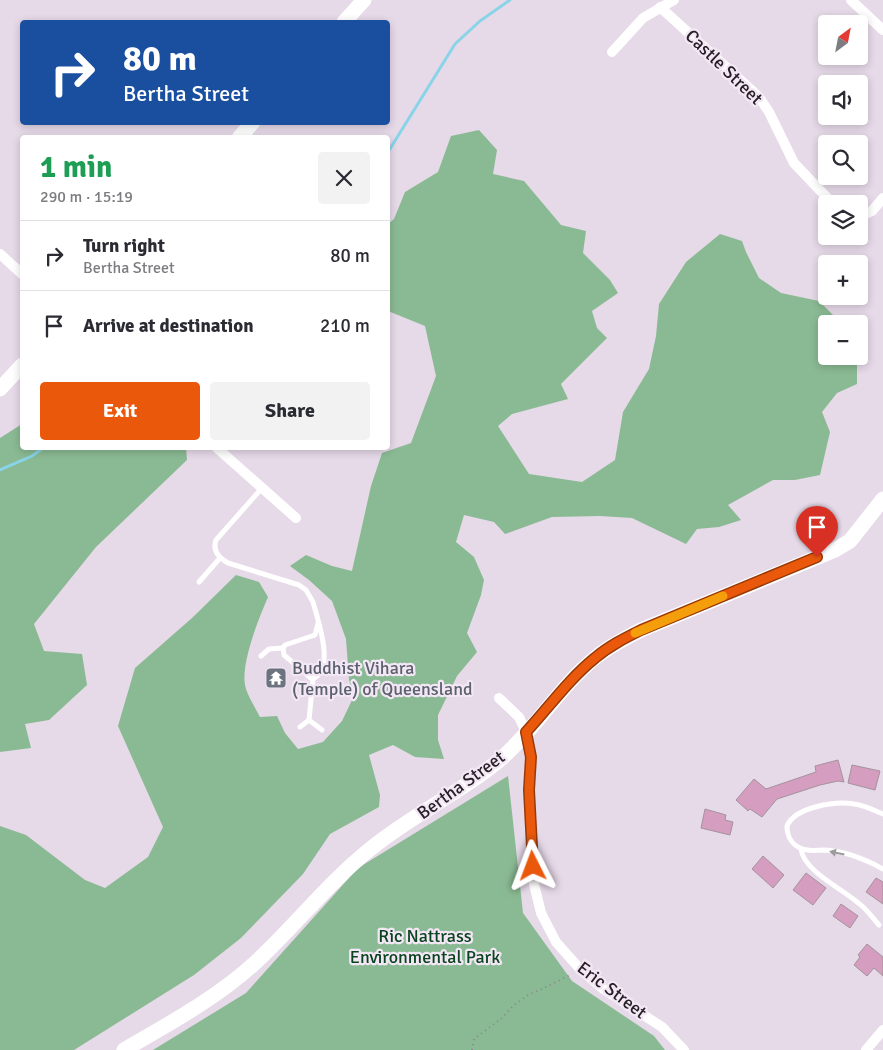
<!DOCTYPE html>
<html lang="en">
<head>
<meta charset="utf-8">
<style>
	:root { --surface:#fff; --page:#f2f2f3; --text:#2b2b33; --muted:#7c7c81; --line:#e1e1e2; --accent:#ea580c }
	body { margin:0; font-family:Signika,sans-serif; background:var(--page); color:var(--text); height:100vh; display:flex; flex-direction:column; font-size:19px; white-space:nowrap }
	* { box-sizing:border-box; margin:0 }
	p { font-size:16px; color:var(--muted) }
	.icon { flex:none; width:28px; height:28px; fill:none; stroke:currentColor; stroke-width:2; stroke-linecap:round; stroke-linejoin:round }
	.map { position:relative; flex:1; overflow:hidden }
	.details { position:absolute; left:20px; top:135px; width:370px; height:315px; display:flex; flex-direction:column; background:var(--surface); border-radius:5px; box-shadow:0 2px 8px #0003 }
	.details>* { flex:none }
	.banner { position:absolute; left:20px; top:20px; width:370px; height:105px; border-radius:5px; box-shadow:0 2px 8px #0003; background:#1a4fa0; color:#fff; overflow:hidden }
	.needle { width:32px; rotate:32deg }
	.buttons { position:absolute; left:818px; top:15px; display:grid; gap:10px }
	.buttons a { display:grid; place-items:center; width:50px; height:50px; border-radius:5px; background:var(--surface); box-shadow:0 2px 8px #0003; font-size:25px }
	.pin { position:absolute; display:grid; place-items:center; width:42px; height:42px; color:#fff; margin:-51px -21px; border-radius:50% 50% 50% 0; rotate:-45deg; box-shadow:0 0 5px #0007 }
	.pin .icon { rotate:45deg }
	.me { position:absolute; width:55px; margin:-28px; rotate:357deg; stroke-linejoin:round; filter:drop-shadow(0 0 4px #0008) }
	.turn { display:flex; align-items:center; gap:18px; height:105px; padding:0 20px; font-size:22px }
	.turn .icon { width:65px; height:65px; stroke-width:2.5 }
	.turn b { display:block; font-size:35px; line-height:42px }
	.round { display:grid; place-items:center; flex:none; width:52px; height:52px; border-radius:5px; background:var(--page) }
	.head { display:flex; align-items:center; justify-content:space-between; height:85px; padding:0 20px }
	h1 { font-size:30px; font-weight:800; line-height:38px; color:#1e9e55 }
	.action { display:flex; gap:10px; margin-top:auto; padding:10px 20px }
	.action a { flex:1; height:58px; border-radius:5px; background:var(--accent); color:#fff; font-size:20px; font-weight:800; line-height:58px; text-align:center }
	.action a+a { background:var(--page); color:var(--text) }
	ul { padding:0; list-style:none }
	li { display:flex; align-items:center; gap:15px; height:70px; padding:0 20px; border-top:1px solid var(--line) }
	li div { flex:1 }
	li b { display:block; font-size:19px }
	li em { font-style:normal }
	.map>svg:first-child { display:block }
	.green { fill:#8aba93 }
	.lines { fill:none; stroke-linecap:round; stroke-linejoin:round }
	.stream { stroke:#89d4e9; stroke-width:3 }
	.building { fill:#d59dbf; stroke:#a3939c }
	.path { stroke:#8d848e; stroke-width:2; stroke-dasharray:1 4; stroke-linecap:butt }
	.lane { stroke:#fff; stroke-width:5 }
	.street { stroke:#fff; stroke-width:10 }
	.secondary { stroke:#fff; stroke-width:15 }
	.oneway { fill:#9d9b9d }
	.route-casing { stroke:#983908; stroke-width:12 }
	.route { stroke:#ea580c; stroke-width:9 }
	.slow { stroke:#f59e0b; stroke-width:9 }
	.labels { text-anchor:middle; stroke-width:4.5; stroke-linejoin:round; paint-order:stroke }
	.street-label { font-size:18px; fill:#252025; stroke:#f4e7f5 }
	.worship-label { font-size:18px; fill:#5b616d; stroke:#f4e7f5; text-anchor:start }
	.park-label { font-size:18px; fill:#08441d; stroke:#f4e7f5 }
</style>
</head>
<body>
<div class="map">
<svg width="883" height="1050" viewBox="0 0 883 1050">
	<rect width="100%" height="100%" fill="#e6d9e8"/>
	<g class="green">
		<path d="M479 130 497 150 493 174 524 181 561 225 586 231 583 253 610 280 618 293 592 311 597 328 607 338 561 384 568 399 512 414 498 426 529 474 582 482 615 460 623 412 649 369 656 336 659 304 686 262 720 234 742 241 746 252 759 278 781 293 819 301 839 321 841 324H826V356H857V384L837 393 822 412 830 432 820 475 795 480H773L728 505 741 520 719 527 697 529 686 544 632 518 600 516 552 517 505 534 494 522 464 515 456 542 474 557 484 580 481 595 467 633 477 652 457 676 438 715V740L444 759 415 757 393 745 369 755 380 795 379 807 330 834 303 874 241 938 194 975 74 1050H0V826L26 835 85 880 105 888 148 857 163 827 118 726 135 668 192 618 236 575 259 582 268 597C259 618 241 662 245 685 247 695 255 707 260 717L277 716 285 733 298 749 323 742 342 721 353 698 349 679 346 639 332 601 309 580 290 566 306 555 332 566 352 571 371 486 382 453 411 443 436 376 425 326 388 311V224L394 219 405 192 438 172 451 136Z"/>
		<path d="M22 424V448H186L187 460 96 547 34 624 44 651 82 654 87 685 49 720 25 724 31 748 0 752V438Z"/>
		<path d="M508 776 523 913 572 981 654 1036 665 1050H153L246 993 358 868Z"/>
	</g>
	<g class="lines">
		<g class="stream">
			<path d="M388 152 455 44 480 21 510 0"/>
			<path d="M0 470 32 456 43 448"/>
		</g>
	</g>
	<g class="building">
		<path d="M838 760 844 782 838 781 820 785 777 799 762 817 750 809 748 811 736 800 754 779 766 789 816 772 815 766Z"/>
		<path d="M852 765 880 771 875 790 848 783Z"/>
		<path d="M705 809 726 815 725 820 733 822 730 835 701 828Z"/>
		<path d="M763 856 784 875 773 888 752 869Z"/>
		<path d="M806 873 826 888 813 905 793 890Z"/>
		<path d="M876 878 883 882V904L866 892Z"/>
		<path d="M841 904 858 916 850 928 833 916Z"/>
		<path d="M867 944 883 957V976L874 968 867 976 854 965 860 957 858 955Z"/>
	</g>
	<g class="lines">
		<path class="path" d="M472 1050 474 1039 502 1018 513 1006 528 995 542 989 572 974"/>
		<g class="lane">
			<path d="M262 488 216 540C212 551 219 558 228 563L299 585 306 590 313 602C318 621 336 670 312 679L284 655 283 648 285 645 315 635 318 623"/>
			<path d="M199 582 220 558"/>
			<path d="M261 656 269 649 283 648"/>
			<path d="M309 720 313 679"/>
			<path d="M300 727 309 720 322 730"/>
			<path d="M883 814C873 810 864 805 854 804 835 801 795 807 787 826 787 835 791 844 800 848 808 852 816 850 824 850 844 851 865 859 883 869"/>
			<path d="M801 849C804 871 841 888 857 902 866 908 872 917 879 925"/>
		</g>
		<g class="street">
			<path d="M851 0 883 30"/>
			<path d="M660 7 759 97 769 112 794 163 833 204"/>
			<path d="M612 52 643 18 674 0"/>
			<path d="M859 217 872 211 883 198"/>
			<path d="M0 254 22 274"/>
			<path d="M217 448 296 518"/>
			<path d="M499 698 519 717 526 732 531 757 529 790 534 884 541 913 556 942 580 969 602 988 662 1027 684 1050"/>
			<path d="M866 1050 883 1030"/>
		</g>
		<g class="secondary">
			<path d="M344 22 364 0"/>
			<path d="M239 138 253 122"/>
			<path d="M0 389 22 365"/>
			<path d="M124 1050C170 1023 217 998 256 962 295 926 328 883 369 850 411 815 461 793 503 757 537 727 560 686 596 657 610 646 625 638 641 630L835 550 850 541 883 499"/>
		</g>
	</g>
	<defs><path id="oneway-solid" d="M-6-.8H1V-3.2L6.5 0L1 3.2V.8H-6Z" transform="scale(1.25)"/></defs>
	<use class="oneway" href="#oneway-solid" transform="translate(837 853) rotate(-168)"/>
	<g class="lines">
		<g class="route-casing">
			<path id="route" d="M533 866 529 790 531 757 526 732C549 707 569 679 595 658 609 646 625 638 641 630L817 557"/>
		</g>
		<use href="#route" class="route"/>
		<path class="slow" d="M635 633 723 596"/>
	</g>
	<defs>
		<g id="temple-square" transform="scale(1.125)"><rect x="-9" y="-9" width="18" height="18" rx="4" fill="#6b7280" stroke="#f4e7f5"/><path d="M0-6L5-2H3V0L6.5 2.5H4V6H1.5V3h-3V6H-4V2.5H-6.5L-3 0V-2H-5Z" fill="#fff"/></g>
	</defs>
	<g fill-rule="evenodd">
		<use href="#temple-square" x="276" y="678"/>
	</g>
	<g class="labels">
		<g class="street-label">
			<text transform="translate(724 67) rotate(44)" y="6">Castle Street</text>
			<text transform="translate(461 785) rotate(-36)" y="6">Bertha Street</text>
			<text transform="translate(612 990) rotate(37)" y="6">Eric Street</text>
		</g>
		<g class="worship-label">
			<text x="292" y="674">Buddhist Vihara<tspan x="292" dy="21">(Temple) of Queensland</tspan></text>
		</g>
		<g class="park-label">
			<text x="425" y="942">Ric Nattrass<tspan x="425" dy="21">Environmental Park</tspan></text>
		</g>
	</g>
</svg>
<div class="buttons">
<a><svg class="needle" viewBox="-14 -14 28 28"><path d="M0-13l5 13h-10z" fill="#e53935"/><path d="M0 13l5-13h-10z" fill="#7c7c81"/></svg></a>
<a><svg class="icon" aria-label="sound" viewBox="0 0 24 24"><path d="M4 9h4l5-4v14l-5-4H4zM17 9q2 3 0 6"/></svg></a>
<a><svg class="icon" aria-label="search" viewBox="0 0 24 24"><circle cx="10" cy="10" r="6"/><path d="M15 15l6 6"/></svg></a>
<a><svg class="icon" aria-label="layers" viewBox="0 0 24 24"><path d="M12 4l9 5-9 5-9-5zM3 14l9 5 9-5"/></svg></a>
<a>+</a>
<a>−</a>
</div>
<div class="pin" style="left:817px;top:557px;background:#d93025"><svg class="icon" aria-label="arrive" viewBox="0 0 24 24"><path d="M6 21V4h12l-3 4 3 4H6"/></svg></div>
<svg class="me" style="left:533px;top:866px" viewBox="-20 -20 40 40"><path d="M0-17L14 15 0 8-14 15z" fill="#ea580c" stroke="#fff" stroke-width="4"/></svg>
<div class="banner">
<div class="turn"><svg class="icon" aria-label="right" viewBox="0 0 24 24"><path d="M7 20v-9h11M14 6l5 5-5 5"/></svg><div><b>80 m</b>Bertha Street</div></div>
</div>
<section class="details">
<div class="head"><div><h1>1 min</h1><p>290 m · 15:19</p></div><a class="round"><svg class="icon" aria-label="close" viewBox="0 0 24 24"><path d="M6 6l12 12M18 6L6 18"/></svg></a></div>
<ul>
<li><svg class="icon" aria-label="right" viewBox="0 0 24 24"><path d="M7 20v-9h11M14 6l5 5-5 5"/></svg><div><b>Turn right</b><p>Bertha Street</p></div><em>80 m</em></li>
<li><svg class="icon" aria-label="arrive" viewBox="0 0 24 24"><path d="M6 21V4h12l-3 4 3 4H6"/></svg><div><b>Arrive at destination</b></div><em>210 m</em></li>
</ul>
<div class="action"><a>Exit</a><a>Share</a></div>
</section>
</div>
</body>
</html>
